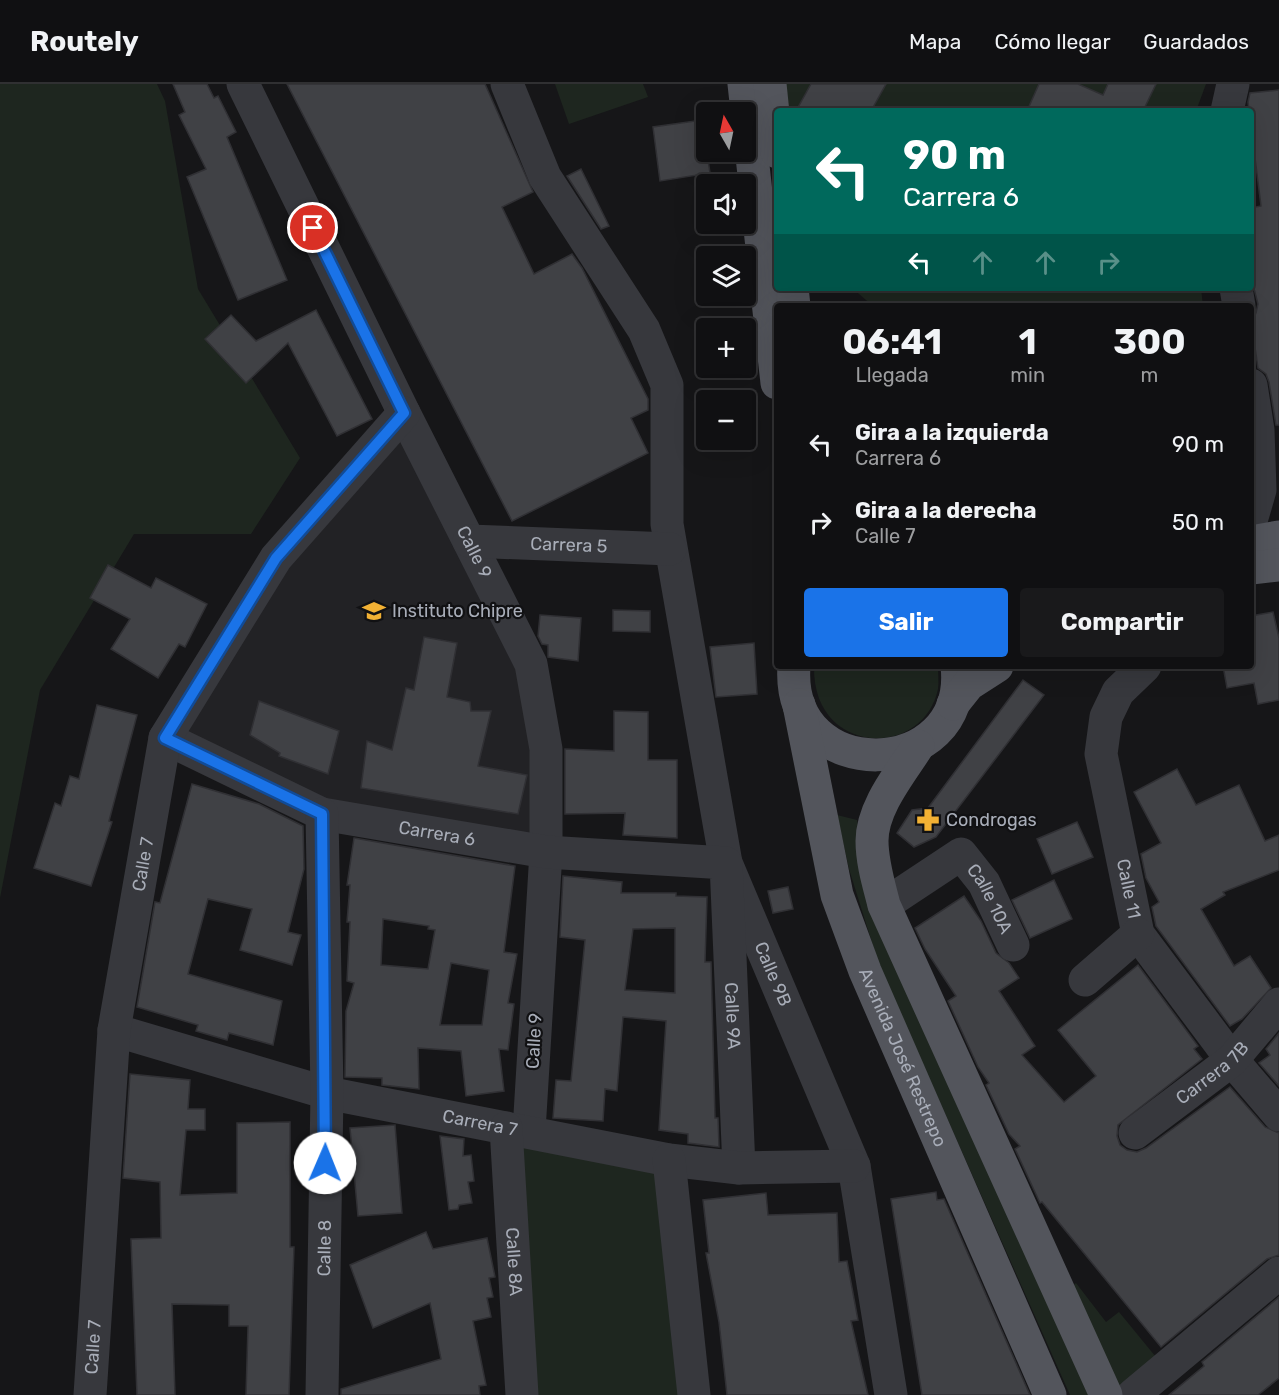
<!DOCTYPE html>
<html lang="es">
<head>
<meta charset="utf-8">
<style>
	:root { --surface:#101012; --page:#19191b; --text:#f1f3f6; --muted:#9c9d9f; --line:#303032; --accent:#1a73e8 }
	body { margin:0; font-family:Rubik,sans-serif; background:var(--page); color:var(--text); height:100vh; display:flex; flex-direction:column; font-size:22px; white-space:nowrap }
	* { box-sizing:border-box; margin:0 }
	p { font-size:20px; color:var(--muted) }
	.icon { flex:none; width:33px; height:33px; fill:none; stroke:currentColor; stroke-width:2; stroke-linecap:round; stroke-linejoin:round }
	.map { position:relative; flex:1; overflow:hidden }
	.details { position:absolute; left:774px; top:219px; width:480px; height:366px; display:flex; flex-direction:column; background:var(--surface); border-radius:6px; box-shadow:0 6px 24px #0002,0 0 0 2px var(--line) }
	.details>* { flex:none }
	.hud { position:absolute; left:774px; top:24px; width:480px; height:183px; border-radius:6px; box-shadow:0 6px 24px #0002,0 0 0 2px var(--line); background:#00695c; color:#fff; overflow:hidden }
	.needle { width:39px; rotate:351deg }
	.fabs { position:absolute; left:696px; top:18px; display:grid; gap:12px }
	.fabs a { display:grid; place-items:center; width:60px; height:60px; border-radius:6px; background:var(--surface); box-shadow:0 6px 24px #0002,0 0 0 2px var(--line); font-size:30px }
	.pin { position:absolute; display:grid; place-items:center; width:51px; height:51px; color:#fff; margin:-26px; border:3px solid #fff; border-radius:50%; box-shadow:0 2px 6px #0007 }
	.me { position:absolute; width:66px; margin:-33px; rotate:1deg; stroke-linejoin:round; filter:drop-shadow(0 0 4px #0008) }
	.turn { display:flex; align-items:center; gap:21px; height:126px; padding:0 30px; font-size:27px }
	.turn .icon { width:78px; height:78px; stroke-width:2.5 }
	.turn b { display:block; font-size:42px; line-height:51px }
	.lanes { display:flex; align-items:center; height:57px; padding:0 30px; background:#0003; justify-content:center; gap:30px; direction:ltr }
	.lanes .off { opacity:.35 }
	.eta { display:flex; justify-content:space-evenly; align-items:center; height:102px; text-align:center }
	.eta b { font-size:36px; font-weight:700; line-height:42px }
	.cta { display:flex; gap:12px; margin-top:auto; padding:12px 30px }
	.cta a { flex:1; height:69px; border-radius:6px; background:var(--accent); color:#fff; font-size:24px; font-weight:700; line-height:69px; text-align:center }
	.cta a+a { background:var(--page); color:var(--text) }
	ul { padding:0; list-style:none }
	li { display:flex; align-items:center; gap:18px; height:78px; padding:0 30px }
	li div { flex:1 }
	li b { display:block; font-size:22px }
	li em { font-style:normal }
	header { display:flex; align-items:center; gap:36px; box-sizing:border-box; height:84px; padding:0 30px; background:var(--surface); border-bottom:2px solid var(--line) }
	header strong { font-size:28px }
	nav { display:flex; gap:33px; margin-inline-start:auto; font-size:21px }
	.map>svg:first-child { display:block }
	.built { fill:#222225 }
	.green { fill:#1e261f }
	.building { fill:#404145; stroke:#303034; stroke-width:1.5; fill-rule:evenodd }
	.lines { fill:none; stroke-linecap:round; stroke-linejoin:round }
	.minor { stroke:#37383d; stroke-width:33 }
	.major { stroke:#53555c; stroke-width:33 }
	.route-casing { stroke:#114b97; stroke-width:15 }
	.route { stroke:#1a73e8; stroke-width:10 }
	.labels { text-anchor:middle; stroke-width:4.5; stroke-linejoin:round; paint-order:stroke }
	.street-label { font-size:18px; fill:#a8adb8; stroke:#111113 }
	.poi-label { font-size:18px; fill:#a8adb8; stroke:#111113; text-anchor:start }
</style>
</head>
<body>
<header>
<strong>Routely</strong>
<nav><a>Mapa</a><a>Cómo llegar</a><a>Guardados</a></nav>
</header>
<div class="map">
<svg width="1279" height="1311" viewBox="0 0 1279 1311">
	<rect width="100%" height="100%" fill="#161618"/>
	<path class="built" d="M404 329 531 580 540 754 322 730 165 654 276 474Z"/>
	<g class="green">
		<path d="M0 0H157L165 17 198 205 300 374 251 450H134L40 606 0 814Z"/>
		<path d="M555 0H643L648 13 569 40Z"/>
		<path d="M770 0H1206L1196 27H777Z"/>
		<path d="M852 204H1201L1203 222H873Z"/>
		<path d="M814 582H938C938 589 939 598 938 605 923 676 812 672 814 582Z"/>
		<path d="M837 731 857 736 866 786 1091 1311H1070L879 881 849 785Z"/>
		<path d="M497 1043 669 1076 694 1311H530Z"/>
		<path d="M1076 1199 1106 1238 1119 1228 1160 1278 1121 1311 1071 1203Z"/>
	</g>
	<g class="building">
		<path d="M173 0H207L214 14 218 12 236 48 227 53 287 196 238 216 187 93 206 85 179 31 185 28Z"/>
		<path d="M287 0H485L533 108 502 123 534 190 572 170 582 184 648 315V326L631 334 648 369 512 437Z"/>
		<path d="M811 0H886L871 27H796Z"/>
		<path d="M1039 0H1078L1103 11 1108 0H1156L1143 27H1027Z"/>
		<path d="M1279 6V341H1276L1269 298 1266 290 1258 284 1251 236 1256 229 1258 220 1251 193V124L1261 122 1248 18 1250 9Z"/>
		<path d="M702 36 710 89 660 97 653 43Z"/>
		<path d="M581 85 609 142 601 145 567 92Z"/>
		<path d="M316 226 372 335 337 352 288 259 246 299 205 255 231 231 256 257Z"/>
		<path d="M108 481 151 504 156 494 207 520 185 563 179 560 158 594 111 565 130 535 90 514Z"/>
		<path d="M613 526 650 527V548L613 547Z"/>
		<path d="M1273 528 1279 554V616L1258 620 1254 599 1227 604 1223 582H1251V532Z"/>
		<path d="M540 531 581 534 578 577 548 573V561L542 560 538 552Z"/>
		<path d="M424 553 457 559 447 613 470 618 471 627H491L478 682 527 691 518 730 361 704 367 657 392 666 406 604 414 606Z"/>
		<path d="M754 559 757 610 716 613 710 563Z"/>
		<path d="M1023 596 1044 611 936 753 914 763 897 749 912 726 928 724Z"/>
		<path d="M259 617 339 647 328 690 279 672 280 669 250 651Z"/>
		<path d="M97 621 137 631 109 737 112 738 91 802 34 784 55 719 61 722 70 692 79 695Z"/>
		<path d="M614 627 648 628V676H677V754L623 751 625 729 565 730V665L614 667Z"/>
		<path d="M1177 685 1196 721 1239 701 1265 757 1279 751V786L1223 808 1225 811 1201 825 1234 882 1250 872 1271 904 1242 935 1230 942 1156 842 1152 823 1159 818 1146 794 1141 770 1161 759 1134 708Z"/>
		<path d="M192 700 259 720 303 742 304 785 288 848 301 851 292 881 240 866 252 825 208 815 188 890 282 917 273 961 229 949 227 956 196 947 198 941 137 923 155 818 160 819Z"/>
		<path d="M1077 738 1093 773 1052 790 1037 755Z"/>
		<path d="M354 754 515 782 504 868 517 870 508 919 514 920 508 966 499 965 504 1007 466 1012 461 967 418 964 419 1005 382 1001V994L345 993 346 927 354 899 347 897 350 838H347L350 801H347ZM383 835 429 842 428 845 435 846 428 885 381 881ZM451 879 489 886 482 941H440Z"/>
		<path d="M563 792 622 798 621 809H676V812L707 813 705 878H711L715 1034H718L719 1063 688 1059V1050L659 1046 666 937 623 933 617 1007 605 1005 603 1037 553 1034 556 996 571 997 585 856 560 853ZM675 844V909L625 906 633 845Z"/>
		<path d="M1054 796 1072 835 1030 854 1012 816Z"/>
		<path d="M788 803 793 825 773 829 768 807Z"/>
		<path d="M964 812 981 837 996 869 1009 879 1019 894 999 907 1035 962 1022 971 1064 1018 1096 992 1058 946 1138 881 1198 962 1194 965 1202 975 1118 1041 1117 1052 1120 1061 1127 1066 1137 1068 1146 1064 1230 1003 1265 1043 1279 1049V1171L1267 1175 1161 1263 1042 1118 1040 1119 1015 1065 1020 1062 1009 1050 986 1001 989 999 978 983 948 917 956 912 925 865 915 844Z"/>
		<path d="M1279 949V1002L1259 979 1270 971 1266 965Z"/>
		<path d="M130 990 190 996 188 1025H205V1046H186L180 1111 237 1109V1039L290 1038V1163H294L289 1311H246L248 1242H229V1221L172 1220 175 1311H137L131 1155 161 1154 160 1098 123 1094Z"/>
		<path d="M395 1041 402 1129 358 1132 350 1044Z"/>
		<path d="M440 1052 464 1055 463 1072 471 1071 474 1097 468 1098 472 1119 459 1121 458 1125 449 1126Z"/>
		<path d="M936 1108 937 1116 944 1115 1030 1311H922L891 1115Z"/>
		<path d="M766 1109 768 1131 837 1129 839 1178 847 1177 858 1236 851 1237 868 1311H727L719 1238 706 1169H709L703 1116Z"/>
		<path d="M426 1148 433 1165 487 1154 495 1193 489 1194 493 1213 487 1214 491 1233 473 1237 486 1301 479 1302 480 1311H341V1305L441 1275 430 1219 373 1244 350 1181Z"/>
		<path d="M1279 1213V1294L1258 1311H1169L1204 1282 1202 1278Z"/>
	</g>
	<g class="lines">
		<g class="minor">
			<path id="s1" d="M243 0 404 329 531 580 546 665V768L529 1047"/>
			<path id="s2" d="M507 0 545 93 644 246 667 301V440L726 779 854 1082 891 1311"/>
			<path d="M1227 27 1233 0"/>
			<path d="M1236 204 1239 222"/>
			<path d="M1251 301 1258 346 1260 406 1251 437"/>
			<path id="s3" d="M469 457 670 465"/>
			<path id="s4" d="M1145 582 1118 608 1106 633 1101 670 1138 850 1232 976 1279 1031"/>
			<path id="s5" d="M165 654 322 730 546 768 726 779 739 1084"/>
			<path id="s6" d="M884 821 961 770 984 799 1013 861"/>
			<path d="M1085 896 1138 850"/>
			<path id="s7" d="M114 946 327 1009 669 1076 739 1084 854 1082"/>
			<path id="s8" d="M506 1044 522 1311"/>
			<path id="s9" d="M1135 1049 1232 976 1279 920"/>
			<path d="M669 1076 694 1311"/>
			<path id="s10" d="M90 1311 114 946 165 654 276 474 404 329"/>
			<path id="s11" d="M322 1311 327 1009 322 730"/>
			<path d="M1133 1311 1279 1189"/>
		</g>
		<g class="major">
			<path d="M744 0 777 299"/>
			<path d="M770 0 777 68"/>
			<path d="M792 204 794 222"/>
			<path d="M1251 458 1279 453"/>
			<path d="M1251 484 1279 481"/>
			<path d="M794 582C785 703 970 698 957 582"/>
			<path d="M953 620 969 600 997 582"/>
			<path id="s12" d="M799 621 837 811 865 887 1050 1311"/>
			<path d="M918 662C901 689 872 723 872 757 872 779 879 801 884 821L1106 1311"/>
		</g>
	</g>
	<g class="lines">
		<g class="route-casing">
			<path id="route" d="M313 144 404 329 276 474 165 654 322 730 325 1079"/>
		</g>
		<use href="#route" class="route"/>
	</g>
	<defs>
		<g id="school-bare" transform="scale(1.8)"><path d="M0-5L7-2L0 1L-7-2ZM-4 1L0 2.5L4 1V4Q0 6-4 4Z" fill="#f2b134" stroke="#111113" stroke-width="2.5" paint-order="stroke"/></g>
		<g id="pharmacy-bare" transform="scale(1.8)"><path d="M-2-6h4v4h4v4h-4v4h-4v-4h-4v-4h4Z" fill="#f2b134" stroke="#111113" stroke-width="2.5" paint-order="stroke"/></g>
	</defs>
	<g fill-rule="evenodd">
		<use href="#school-bare" x="374" y="527"/>
		<use href="#pharmacy-bare" x="928" y="736"/>
	</g>
	<g class="labels">
		<g class="street-label">
			<text dy="6" stroke="none"><textPath href="#s3" startOffset="100">Carrera 5</textPath></text>
			<text dy="6" stroke="none"><textPath href="#s1" startOffset="522">Calle 9</textPath></text>
			<text dy="6" stroke="none"><textPath href="#s5" startOffset="291">Carrera 6</textPath></text>
			<text dy="6" stroke="none"><textPath href="#s10" startOffset="534">Calle 7</textPath></text>
			<text dy="6" stroke="none"><textPath href="#s4" startOffset="240">Calle 11</textPath></text>
			<text dy="6" stroke="none"><textPath href="#s6" startOffset="146">Calle 10A</textPath></text>
			<text dy="6" stroke="none"><textPath href="#s2" startOffset="946">Calle 9B</textPath></text>
			<text dy="6" stroke="none"><textPath href="#s5" startOffset="735">Calle 9A</textPath></text>
			<text transform="translate(534 957) rotate(-87)" y="6">Calle 9</text>
			<text dy="6" stroke="none"><textPath href="#s12" startOffset="369">Avenida José Restrepo</textPath></text>
			<text dy="6" stroke="none"><textPath href="#s9" startOffset="98">Carrera 7B</textPath></text>
			<text dy="6" stroke="none"><textPath href="#s7" startOffset="378">Carrera 7</textPath></text>
			<text dy="6" stroke="none"><textPath href="#s11" startOffset="147">Calle 8</textPath></text>
			<text dy="6" stroke="none"><textPath href="#s8" startOffset="134">Calle 8A</textPath></text>
			<text dy="6" stroke="none"><textPath href="#s10" startOffset="48">Calle 7</textPath></text>
		</g>
		<g class="poi-label">
			<text x="392" y="533">Instituto Chipre</text>
			<text x="946" y="742">Condrogas</text>
		</g>
	</g>
</svg>
<div class="fabs">
<a><svg class="needle" viewBox="-14 -14 28 28"><path d="M0-13l5 13h-10z" fill="#e53935"/><path d="M0 13l5-13h-10z" fill="#9c9d9f"/></svg></a>
<a><svg class="icon" aria-label="sound" viewBox="0 0 24 24"><path d="M4 9h4l5-4v14l-5-4H4zM17 9q2 3 0 6"/></svg></a>
<a><svg class="icon" aria-label="layers" viewBox="0 0 24 24"><path d="M12 4l9 5-9 5-9-5zM3 14l9 5 9-5"/></svg></a>
<a>+</a>
<a>−</a>
</div>
<div class="pin" style="left:313px;top:144px;background:#d93025"><svg class="icon" aria-label="arrive" viewBox="0 0 24 24"><path d="M6 21V4h12l-3 4 3 4H6"/></svg></div>
<svg class="me" style="left:325px;top:1079px" viewBox="-20 -20 40 40"><circle r="19" fill="#fff"/><path d="M0-13L10 11 0 6-10 11z" fill="#1a73e8"/></svg>
<div class="hud">
<div class="turn"><svg class="icon" aria-label="left" viewBox="0 0 24 24"><path d="M17 20v-9H6M10 6l-5 5 5 5"/></svg><div><b>90 m</b>Carrera 6</div></div>
<div class="lanes"><svg class="icon" aria-label="left" viewBox="0 0 24 24"><path d="M17 20v-9H6M10 6l-5 5 5 5"/></svg><svg class="icon off" aria-label="ahead" viewBox="0 0 24 24"><path d="M12 20V5M6 11l6-6 6 6"/></svg><svg class="icon off" aria-label="ahead" viewBox="0 0 24 24"><path d="M12 20V5M6 11l6-6 6 6"/></svg><svg class="icon off" aria-label="right" viewBox="0 0 24 24"><path d="M7 20v-9h11M14 6l5 5-5 5"/></svg></div>
</div>
<section class="details">
<div class="eta">
<div><b>06:41</b><p>Llegada</p></div>
<div><b>1</b><p>min</p></div>
<div><b>300</b><p>m</p></div>
</div>
<ul>
<li><svg class="icon" aria-label="left" viewBox="0 0 24 24"><path d="M17 20v-9H6M10 6l-5 5 5 5"/></svg><div><b>Gira a la izquierda</b><p>Carrera 6</p></div><em>90 m</em></li>
<li><svg class="icon" aria-label="right" viewBox="0 0 24 24"><path d="M7 20v-9h11M14 6l5 5-5 5"/></svg><div><b>Gira a la derecha</b><p>Calle 7</p></div><em>50 m</em></li>
</ul>
<div class="cta"><a>Salir</a><a>Compartir</a></div>
</section>
</div>
</body>
</html>
